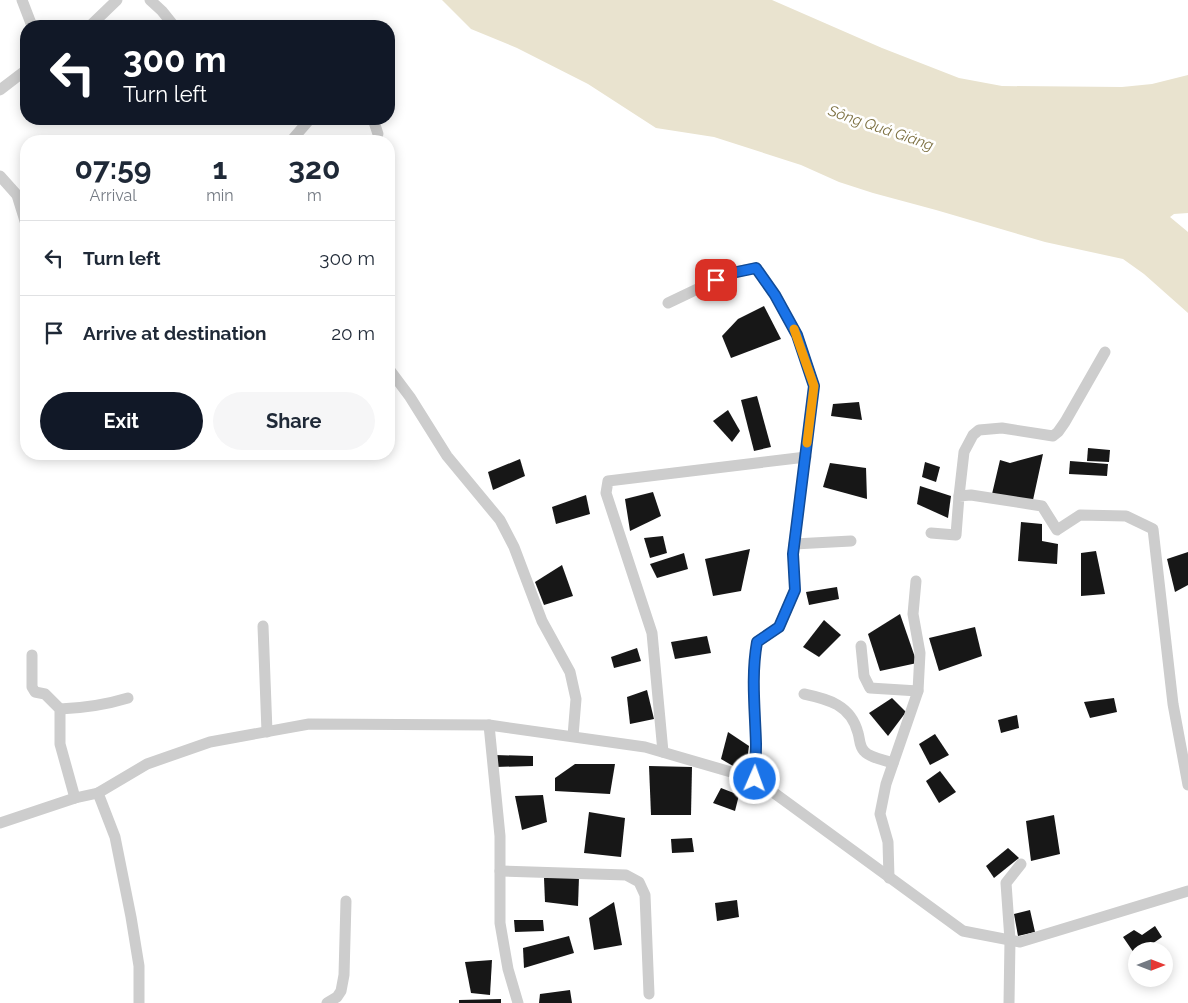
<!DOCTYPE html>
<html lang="en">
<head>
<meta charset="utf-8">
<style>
	:root { --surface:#fff; --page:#f6f6f7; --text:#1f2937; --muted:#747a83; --line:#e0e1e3; --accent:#111827 }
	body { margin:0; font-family:Raleway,sans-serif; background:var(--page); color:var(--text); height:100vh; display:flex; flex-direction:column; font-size:19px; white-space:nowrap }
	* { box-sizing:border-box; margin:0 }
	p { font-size:16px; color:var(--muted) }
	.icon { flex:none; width:28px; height:28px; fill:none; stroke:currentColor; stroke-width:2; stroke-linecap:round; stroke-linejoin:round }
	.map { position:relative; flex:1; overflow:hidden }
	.side { position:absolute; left:20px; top:135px; width:375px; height:325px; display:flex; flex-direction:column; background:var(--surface); border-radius:20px; box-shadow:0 2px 12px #0003 }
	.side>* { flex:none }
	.guide { position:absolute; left:20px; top:20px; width:375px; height:105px; border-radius:20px; box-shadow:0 2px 12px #0003; background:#111827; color:#fff; overflow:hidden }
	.needle { width:32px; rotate:90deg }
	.fabs { position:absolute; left:1128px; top:942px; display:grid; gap:10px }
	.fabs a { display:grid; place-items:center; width:45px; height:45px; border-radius:50%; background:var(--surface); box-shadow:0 2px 12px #0003; font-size:25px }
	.pin { position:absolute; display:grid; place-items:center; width:42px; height:42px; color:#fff; margin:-21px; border-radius:10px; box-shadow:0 2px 8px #0006 }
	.me { position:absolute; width:55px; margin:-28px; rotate:2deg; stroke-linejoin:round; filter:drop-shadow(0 0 4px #0008) }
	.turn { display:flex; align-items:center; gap:18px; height:105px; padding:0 20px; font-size:22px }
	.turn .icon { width:65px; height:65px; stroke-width:2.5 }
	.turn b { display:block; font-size:35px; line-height:42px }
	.eta { display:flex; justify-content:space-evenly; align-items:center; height:85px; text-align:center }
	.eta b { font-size:30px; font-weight:700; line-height:35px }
	.action { display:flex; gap:10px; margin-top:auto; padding:10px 20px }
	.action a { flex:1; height:58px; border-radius:30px; background:var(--accent); color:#fff; font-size:20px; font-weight:700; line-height:58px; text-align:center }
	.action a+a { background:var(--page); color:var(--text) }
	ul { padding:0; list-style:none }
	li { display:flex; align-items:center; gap:15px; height:75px; padding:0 20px; border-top:1px solid var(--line) }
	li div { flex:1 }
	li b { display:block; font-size:19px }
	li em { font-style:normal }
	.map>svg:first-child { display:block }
	.water { fill:#e9e3cf }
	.building { fill:#171717 }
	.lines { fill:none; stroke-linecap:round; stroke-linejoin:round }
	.street { stroke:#cdcdcd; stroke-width:11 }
	.route-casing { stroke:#114b97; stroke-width:12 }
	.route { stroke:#1a73e8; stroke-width:9 }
	.slow { stroke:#f59e0b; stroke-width:9 }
	.labels { text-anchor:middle; stroke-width:5; stroke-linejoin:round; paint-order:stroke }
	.water-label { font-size:15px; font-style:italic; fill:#7d7142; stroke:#fff }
</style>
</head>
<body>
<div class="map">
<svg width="1188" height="1003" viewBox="0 0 1188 1003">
	<rect width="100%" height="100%" fill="#fff"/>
	<path class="water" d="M442 0H772L882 48 959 78 1002 86 1122 87 1152 84 1188 75V213L1174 214 1170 217 1188 232V313L1144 274 1123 259 1045 242 936 210 873 193 839 182 801 165 714 137 656 128 588 84 517 48 471 29Z"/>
	<g class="building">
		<path d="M764 306 781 339 731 358 722 336 738 319Z"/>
		<path d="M757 396 771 447 754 451 741 400Z"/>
		<path d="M859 402 862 420 831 416 833 404Z"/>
		<path d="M728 410 740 431 732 442 713 421Z"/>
		<path d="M1088 448 1110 450 1109 462 1087 461Z"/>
		<path d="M1043 454 1033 500 992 494 1000 460 1010 463Z"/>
		<path d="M520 459 525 476 493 490 488 472Z"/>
		<path d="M1070 461 1108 464 1107 476 1069 474Z"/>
		<path d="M925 462 940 467 936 482 922 477Z"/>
		<path d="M830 463 866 468 867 499 823 487Z"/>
		<path d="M920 486 951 496 948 518 917 504Z"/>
		<path d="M653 492 661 516 630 531 625 499Z"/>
		<path d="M586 495 590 514 556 524 552 507Z"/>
		<path d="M1021 522 1042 524V541L1058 544 1057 564 1018 561Z"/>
		<path d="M663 536 667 553 650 558 644 538Z"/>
		<path d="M750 549 741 591 713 596 705 559Z"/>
		<path d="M1096 551 1105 594 1081 596V553Z"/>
		<path d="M1188 552V585L1175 592 1167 559Z"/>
		<path d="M684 553 688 569 657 578 650 564Z"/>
		<path d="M562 565 573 596 544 605 535 582Z"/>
		<path d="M837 587 839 599 809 605 806 592Z"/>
		<path d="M900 614 917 663 880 671 868 634Z"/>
		<path d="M824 620 841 635 819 657 803 647Z"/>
		<path d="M975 627 982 656 939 671 929 638Z"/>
		<path d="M707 636 711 653 675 659 671 642Z"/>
		<path d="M637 648 641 661 614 668 611 657Z"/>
		<path d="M647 690 654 719 630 724 627 697Z"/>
		<path d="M892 698 906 712 888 736 869 713Z"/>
		<path d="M1114 698 1117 712 1090 718 1084 702Z"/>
		<path d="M1017 715 1019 728 1001 733 998 720Z"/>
		<path d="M728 732 749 746 745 773 721 759Z"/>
		<path d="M935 734 949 755 930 765 919 744Z"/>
		<path d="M495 755 533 756V766L495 767Z"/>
		<path d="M575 764H615L610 794 555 791V778Z"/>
		<path d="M649 766 692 767 691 815H651Z"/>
		<path d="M940 771 956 792 939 803 926 781Z"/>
		<path d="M721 788 739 795 735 811 713 803Z"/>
		<path d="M543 795 547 822 522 830 515 796Z"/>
		<path d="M589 812 625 818 621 857 584 853Z"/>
		<path d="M1054 815 1060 854 1031 861 1026 821Z"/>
		<path d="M692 838 694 852 672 853 671 839Z"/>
		<path d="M1008 848 1019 858 994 878 986 866Z"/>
		<path d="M579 877 578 906 545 902 544 878Z"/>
		<path d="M737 900 739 917 717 921 715 903Z"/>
		<path d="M614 902 622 945 594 950 589 918Z"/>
		<path d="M1030 910 1035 932 1018 936 1014 914Z"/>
		<path d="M514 920H543L544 931 515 932Z"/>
		<path d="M1155 926 1162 937 1142 951H1136V956L1123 937 1134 930 1142 935Z"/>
		<path d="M569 936 574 953 524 968 523 948Z"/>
		<path d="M492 960 490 995 471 993 465 962Z"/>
		<path d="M1136 960V977L1129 965Z"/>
		<path d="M570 990 572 1003H539L540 994Z"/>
		<path d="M501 999V1003H459V1000Z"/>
	</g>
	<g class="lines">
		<g class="street">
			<path d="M22 0 32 26"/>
			<path d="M150 0 162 11 174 26"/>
			<path d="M90 26 117 0"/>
			<path d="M0 90 26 70"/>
			<path d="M373 119 378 134"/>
			<path d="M291 141 310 119"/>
			<path d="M0 176 17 195 26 224"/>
			<path d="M668 303 731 273 756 268 775 295 797 335 814 386 793 554 795 590 779 627 757 642C751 676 755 710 756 744 756 756 755 767 755 779"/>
			<path d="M389 369 410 397 447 456 500 520 514 547 542 621 570 672 576 699 573 736"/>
			<path d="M959 496 964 452 973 435 979 430 1002 428 1053 436 1058 432 1065 422 1105 352"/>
			<path d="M931 533 956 535 959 496 971 495 1042 506 1057 530 1080 515 1126 516 1153 529 1173 704 1188 785"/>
			<path d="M794 544 851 541"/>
			<path d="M263 626 267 732"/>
			<path d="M861 646 864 676 870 688 918 691"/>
			<path d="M32 655V687L35 692 45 694 60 709V744L75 798"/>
			<path d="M804 694C828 699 851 705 858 733 860 739 859 746 864 751 870 758 885 760 893 763"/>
			<path d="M60 709C84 708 105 705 128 698"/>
			<path d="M489 725 500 836V923L508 969 518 1003"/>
			<path d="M663 752 652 633 606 493 608 481 806 457"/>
			<path d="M98 793 115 837 131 917 139 966V1003"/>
			<path d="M0 823 75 798 98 793 147 764 210 742 309 724 489 725 645 747 755 779 963 931 1020 942 1188 891"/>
			<path d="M500 871 626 875 639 882 645 895 649 994"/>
			<path d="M889 878 888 842 880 814 886 784 918 691 920 653 913 614 916 581"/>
			<path d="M327 1003 337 997 341 991 344 975 346 901"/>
			<path d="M1009 1003 1010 940 1006 883 1021 864"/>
		</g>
	</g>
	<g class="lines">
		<g class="route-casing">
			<path id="route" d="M716 280 732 273 756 268 775 295 797 335 814 386 793 554 795 590 779 627 757 642C751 676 755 709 756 744 756 756 755 767 755 779"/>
		</g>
		<use href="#route" class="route"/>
		<path class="slow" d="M794 329 814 386 807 443"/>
	</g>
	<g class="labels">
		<g class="water-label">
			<text transform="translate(881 128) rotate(19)" y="5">Sông Quá Giáng</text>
		</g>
	</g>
</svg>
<div class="fabs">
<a><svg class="needle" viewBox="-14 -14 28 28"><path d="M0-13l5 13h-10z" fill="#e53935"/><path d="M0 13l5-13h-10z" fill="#747a83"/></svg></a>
</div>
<div class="pin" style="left:716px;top:280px;background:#d93025"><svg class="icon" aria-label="arrive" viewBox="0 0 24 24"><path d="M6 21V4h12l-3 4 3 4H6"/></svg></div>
<svg class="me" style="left:755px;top:779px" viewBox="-20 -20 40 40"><circle r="17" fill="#1a73e8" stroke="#fff" stroke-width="3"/><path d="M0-11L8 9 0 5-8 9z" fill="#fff"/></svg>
<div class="guide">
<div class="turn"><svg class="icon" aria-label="left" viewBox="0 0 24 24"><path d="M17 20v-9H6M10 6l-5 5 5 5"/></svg><div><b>300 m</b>Turn left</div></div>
</div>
<section class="side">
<div class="eta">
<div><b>07:59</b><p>Arrival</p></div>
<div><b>1</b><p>min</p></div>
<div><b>320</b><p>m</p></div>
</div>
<ul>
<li><svg class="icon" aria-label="left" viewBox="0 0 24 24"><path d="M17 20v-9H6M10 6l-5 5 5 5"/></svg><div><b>Turn left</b></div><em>300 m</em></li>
<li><svg class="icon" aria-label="arrive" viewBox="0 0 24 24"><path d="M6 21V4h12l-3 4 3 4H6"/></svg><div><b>Arrive at destination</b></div><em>20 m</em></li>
</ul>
<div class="action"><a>Exit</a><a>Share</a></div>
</section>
</div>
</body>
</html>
